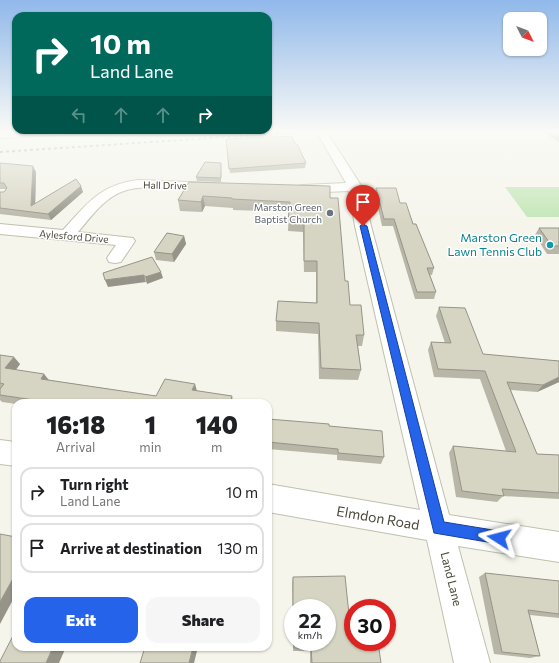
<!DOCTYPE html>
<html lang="en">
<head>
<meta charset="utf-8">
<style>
	:root { --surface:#fff; --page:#f6f6f6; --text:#202124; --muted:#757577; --line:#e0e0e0; --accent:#2563eb }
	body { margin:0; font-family:Commissioner,sans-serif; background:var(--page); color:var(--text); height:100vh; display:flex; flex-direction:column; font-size:15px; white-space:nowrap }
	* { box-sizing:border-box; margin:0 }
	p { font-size:13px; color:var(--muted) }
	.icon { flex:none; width:22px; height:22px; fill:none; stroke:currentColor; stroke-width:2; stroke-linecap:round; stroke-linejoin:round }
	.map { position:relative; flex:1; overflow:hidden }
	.details { position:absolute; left:12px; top:399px; width:260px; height:252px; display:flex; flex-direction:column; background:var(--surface); border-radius:12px; box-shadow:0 1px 3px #0004 }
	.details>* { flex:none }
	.banner { position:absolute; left:12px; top:12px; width:260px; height:122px; border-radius:12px; box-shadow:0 1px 3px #0004; background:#00695c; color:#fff; overflow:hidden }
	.needle { width:26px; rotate:132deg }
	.buttons { position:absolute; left:503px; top:12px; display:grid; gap:8px }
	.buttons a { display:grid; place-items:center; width:44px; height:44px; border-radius:8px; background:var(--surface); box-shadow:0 1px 3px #0004; font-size:20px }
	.speed { position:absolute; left:284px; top:599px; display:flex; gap:8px; font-size:20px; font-weight:700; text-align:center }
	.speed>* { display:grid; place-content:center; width:52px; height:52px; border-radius:50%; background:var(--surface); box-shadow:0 1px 3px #0004; line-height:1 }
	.speed small { font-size:10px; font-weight:400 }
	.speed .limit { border:6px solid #d22; background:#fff; color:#111 }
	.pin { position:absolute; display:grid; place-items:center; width:34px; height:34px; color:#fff; margin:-41px -17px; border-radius:50% 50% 50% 0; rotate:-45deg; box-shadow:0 0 4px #0007 }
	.pin .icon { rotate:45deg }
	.me { position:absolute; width:44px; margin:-22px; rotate:279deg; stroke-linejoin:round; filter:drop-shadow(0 0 3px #0008) }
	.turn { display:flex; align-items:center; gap:14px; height:84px; padding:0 12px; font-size:18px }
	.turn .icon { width:52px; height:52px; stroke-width:2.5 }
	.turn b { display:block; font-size:28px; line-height:34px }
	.lanes { display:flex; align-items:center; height:38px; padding:0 12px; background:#0003; justify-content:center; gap:20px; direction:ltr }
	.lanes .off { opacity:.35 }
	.eta { display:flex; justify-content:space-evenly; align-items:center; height:68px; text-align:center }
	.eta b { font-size:24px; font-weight:800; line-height:28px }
	.button { display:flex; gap:8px; margin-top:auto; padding:8px 12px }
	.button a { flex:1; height:46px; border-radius:12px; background:var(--accent); color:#fff; font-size:16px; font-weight:800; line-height:46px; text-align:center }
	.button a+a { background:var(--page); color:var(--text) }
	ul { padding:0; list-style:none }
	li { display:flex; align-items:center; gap:12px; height:50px; margin:0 8px 6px; padding:0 4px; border:2px solid var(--line); border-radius:12px }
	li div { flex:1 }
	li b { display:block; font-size:15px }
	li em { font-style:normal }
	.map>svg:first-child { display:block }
	.green { fill:#c3e6b7 }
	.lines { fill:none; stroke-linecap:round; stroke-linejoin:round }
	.street-casing { stroke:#c0c0ae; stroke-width:2 }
	.street { fill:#fff; fill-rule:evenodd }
	.rail { stroke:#999; stroke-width:2; stroke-dasharray:3 3; stroke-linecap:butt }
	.wall { fill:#b8b6a7 }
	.shaded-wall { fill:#969488 }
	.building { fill:#d6d4c2; stroke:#969488 }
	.route { fill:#2563eb; stroke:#184099 }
	.worship-dot { fill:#6b7280; stroke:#fff; stroke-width:1.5 }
	.culture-dot { fill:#0f9aa8; stroke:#fff; stroke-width:1.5 }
	.labels { text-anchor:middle; stroke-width:3; stroke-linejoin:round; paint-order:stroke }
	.far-street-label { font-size:10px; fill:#494839; stroke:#fff }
	.far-worship-label { font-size:10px; fill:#5b616d; stroke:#fff; text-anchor:end }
	.culture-label { font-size:12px; fill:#0d838f; stroke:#fff; text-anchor:end }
	.street-label { font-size:12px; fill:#494839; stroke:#fff }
	.near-street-label { font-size:14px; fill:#494839; stroke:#fff }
</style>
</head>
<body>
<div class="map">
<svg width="559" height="663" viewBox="0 0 559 663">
	<rect width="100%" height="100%" fill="#f5f5ec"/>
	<path class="green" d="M505 187H559V217H527Z"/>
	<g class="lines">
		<g class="street-casing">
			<g id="street">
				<path d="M21 131H81L76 134 0 138V132Z"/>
				<path d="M316 131H326L362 187 371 226 449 515 559 532V562L458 546 490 663H454L427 540 268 512V484L420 510 355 226 349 191 303 193 298 192 296 189 298 186 303 185 346 183Z"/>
				<path d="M138 180 213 183 218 184 220 187 218 190 213 191C189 190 145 183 124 191 105 197 91 217 78 232L133 238 135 241 121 262 115 263 109 262 107 258 116 245 0 234V224L63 230C87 204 99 185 138 180Z"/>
				<path d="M0 440 16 442V466L0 464Z"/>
			</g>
		</g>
		<use href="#street" class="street"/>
		<path class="rail" d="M0 152 318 131"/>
	</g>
	<g class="wall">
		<path d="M543 131H559V142L542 132Z"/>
		<path d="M226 139 295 144 306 163 305 168 230 173Z"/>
		<path d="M0 163 36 172 35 204 83 192 51 220 0 214V192H4L6 189H0Z"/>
		<path d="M221 163V182L197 181 196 177Z"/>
		<path d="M189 182 330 198 345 281 350 305 364 335 362 346H358L361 370 358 380 319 379 318 334 276 331V321L316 303V272H304L303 232 288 231 289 212 233 210V208L205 206 202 212 180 211 178 200Z"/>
		<path d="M376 188 400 203 413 224 434 268 432 275H430L436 292 434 299H415L393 226H382L375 194Z"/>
		<path d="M539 228H559V254H547L535 235Z"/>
		<path d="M184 236 186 244 174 262 156 260 154 252Z"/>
		<path d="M439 307 483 354 559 361V382L537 392 511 390 537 454 559 455V499L503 496 497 502 456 497 449 453 453 446 506 451 480 379 434 377 428 350 431 342 445 343 436 316Z"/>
		<path d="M0 355 20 364 16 370 44 374 49 380 156 396 197 391 233 403H16V404L2 402 0 400Z"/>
		<path d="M268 419 329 426 384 457 381 464 337 460V455L268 449Z"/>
		<path d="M485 573 559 581V618L530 615 540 656 530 658 494 654 479 577Z"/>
		<path d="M293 577 351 634 381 663H310V651H293V642H327L293 608V634L292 583Z"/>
	</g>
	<g class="shaded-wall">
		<path d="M33 166 36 172 35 213 31 206Z"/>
		<path d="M81 186 83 192 51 220 48 214Z"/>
		<path d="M203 196 205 206 202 212 201 202Z"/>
		<path d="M184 236 186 244 174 262 172 254Z"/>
		<path d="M161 272 163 278 147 284 145 277Z"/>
		<path d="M144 275 146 282 108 287 105 280Z"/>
		<path d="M14 357 20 364 11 376 5 368Z"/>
		<path d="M44 374 50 382 41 379Z"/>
		<path d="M559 377V382L537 392 543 385Z"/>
		<path d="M195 384 197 391 192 390Z"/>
		<path d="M232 396 233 403H230Z"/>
		<path d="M16 573V594L0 624V602Z"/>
		<path d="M53 647H66L59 663H46Z"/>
		<path d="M193 647H198L194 663H189Z"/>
	</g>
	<g class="building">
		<path d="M292 136 295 144H297L306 163 229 169 226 139Z"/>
		<path d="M205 162 221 163V178L196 177Z"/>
		<path d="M0 163 33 166 31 206 76 179 81 186 48 214 0 208V192H4L7 188 4 183H0Z"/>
		<path d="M189 182 330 186V198H338L345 281H348L350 305H361L364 335H356L361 370 321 368 319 323 276 321 278 301 317 303V261H304V221H288L290 202 232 199V198L203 196 201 202 178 200Z"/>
		<path d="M376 188H396L400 203H406L413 224H416L434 268H427L436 292H417L394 219H384Z"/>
		<path d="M539 228H559V246H552Z"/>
		<path d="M167 233 184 236 172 254 154 252Z"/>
		<path d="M152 257 161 272 145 277 144 275 105 280 103 273Z"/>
		<path d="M439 307 465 308 483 354 559 361V377L543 385 507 382 537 454 559 455V493L502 489 504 496 462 491 453 446 516 452 485 371 438 369 431 342 451 343Z"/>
		<path d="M0 355 14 357 5 368 44 374 41 379 156 396 165 379 195 384 192 390 232 396 230 403H54L0 395V389L4 384 0 383Z"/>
		<path d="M268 419 329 424V426L382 431 384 457 338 453V449L268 442Z"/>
		<path d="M0 534 16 537V573L0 602Z"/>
		<path d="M485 573 559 581V614L528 610 540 656 502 652Z"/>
		<path d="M345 576 351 634H353V642H378L381 663H312L311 648H294V642H327V608H293V577Z"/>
		<path d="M16 630V647H53L46 663H0V661Z"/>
		<path d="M145 647H193L189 663H140Z"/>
	</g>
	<linearGradient id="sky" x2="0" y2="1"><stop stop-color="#90b8ea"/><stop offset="0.59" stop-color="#fafaf6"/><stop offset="1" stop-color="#fafaf6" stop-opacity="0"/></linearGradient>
	<rect width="559" height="223" fill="url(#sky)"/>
	<path class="route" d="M363 224 367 226 444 522 499 531 504 533 506 538 504 542 499 544 434 533 360 226Z"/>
	<circle class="worship-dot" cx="330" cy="213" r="4"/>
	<circle class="culture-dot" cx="550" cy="245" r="4"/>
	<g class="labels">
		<g class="far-street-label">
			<text transform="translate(165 185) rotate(1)" y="4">Hall Drive</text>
			<text transform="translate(74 236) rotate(5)" y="4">Aylesford Drive</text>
		</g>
		<g class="far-worship-label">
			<text x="322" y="211">Marston Green<tspan x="322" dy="12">Baptist Church</tspan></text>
		</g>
		<g class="culture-label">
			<text x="542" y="242">Marston Green<tspan x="542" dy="14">Lawn Tennis Club</tspan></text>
		</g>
		<g class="street-label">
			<text transform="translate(451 579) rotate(76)" y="4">Land Lane</text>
		</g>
		<g class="near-street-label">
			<text transform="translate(378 518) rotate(10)" y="5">Elmdon Road</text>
		</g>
	</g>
</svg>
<div class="buttons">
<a><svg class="needle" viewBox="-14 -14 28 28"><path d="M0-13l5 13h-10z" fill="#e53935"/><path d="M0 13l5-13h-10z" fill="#757577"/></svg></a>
</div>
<div class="speed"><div>22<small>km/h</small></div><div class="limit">30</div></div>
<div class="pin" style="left:363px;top:226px;background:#d93025"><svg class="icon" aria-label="arrive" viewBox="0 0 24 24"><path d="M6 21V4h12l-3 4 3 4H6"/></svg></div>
<svg class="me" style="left:499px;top:538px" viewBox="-20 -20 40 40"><path d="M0-17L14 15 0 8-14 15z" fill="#2563eb" stroke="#fff" stroke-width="4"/></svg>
<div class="banner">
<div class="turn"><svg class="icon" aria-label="right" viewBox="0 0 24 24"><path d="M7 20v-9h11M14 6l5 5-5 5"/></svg><div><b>10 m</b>Land Lane</div></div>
<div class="lanes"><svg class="icon off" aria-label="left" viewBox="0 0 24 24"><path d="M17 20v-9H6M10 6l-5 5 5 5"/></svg><svg class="icon off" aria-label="ahead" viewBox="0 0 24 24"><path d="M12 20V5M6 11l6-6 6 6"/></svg><svg class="icon off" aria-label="ahead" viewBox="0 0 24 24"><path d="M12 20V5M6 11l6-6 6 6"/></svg><svg class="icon" aria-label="right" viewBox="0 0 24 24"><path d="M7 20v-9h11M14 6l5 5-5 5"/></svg></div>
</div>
<section class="details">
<div class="eta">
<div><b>16:18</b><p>Arrival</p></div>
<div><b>1</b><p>min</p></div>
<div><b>140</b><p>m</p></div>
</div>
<ul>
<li><svg class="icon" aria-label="right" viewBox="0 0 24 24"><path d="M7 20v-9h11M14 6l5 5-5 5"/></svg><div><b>Turn right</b><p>Land Lane</p></div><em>10 m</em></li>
<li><svg class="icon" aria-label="arrive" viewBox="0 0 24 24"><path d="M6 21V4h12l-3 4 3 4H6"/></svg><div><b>Arrive at destination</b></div><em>130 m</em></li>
</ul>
<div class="button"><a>Exit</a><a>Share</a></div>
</section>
</div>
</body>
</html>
